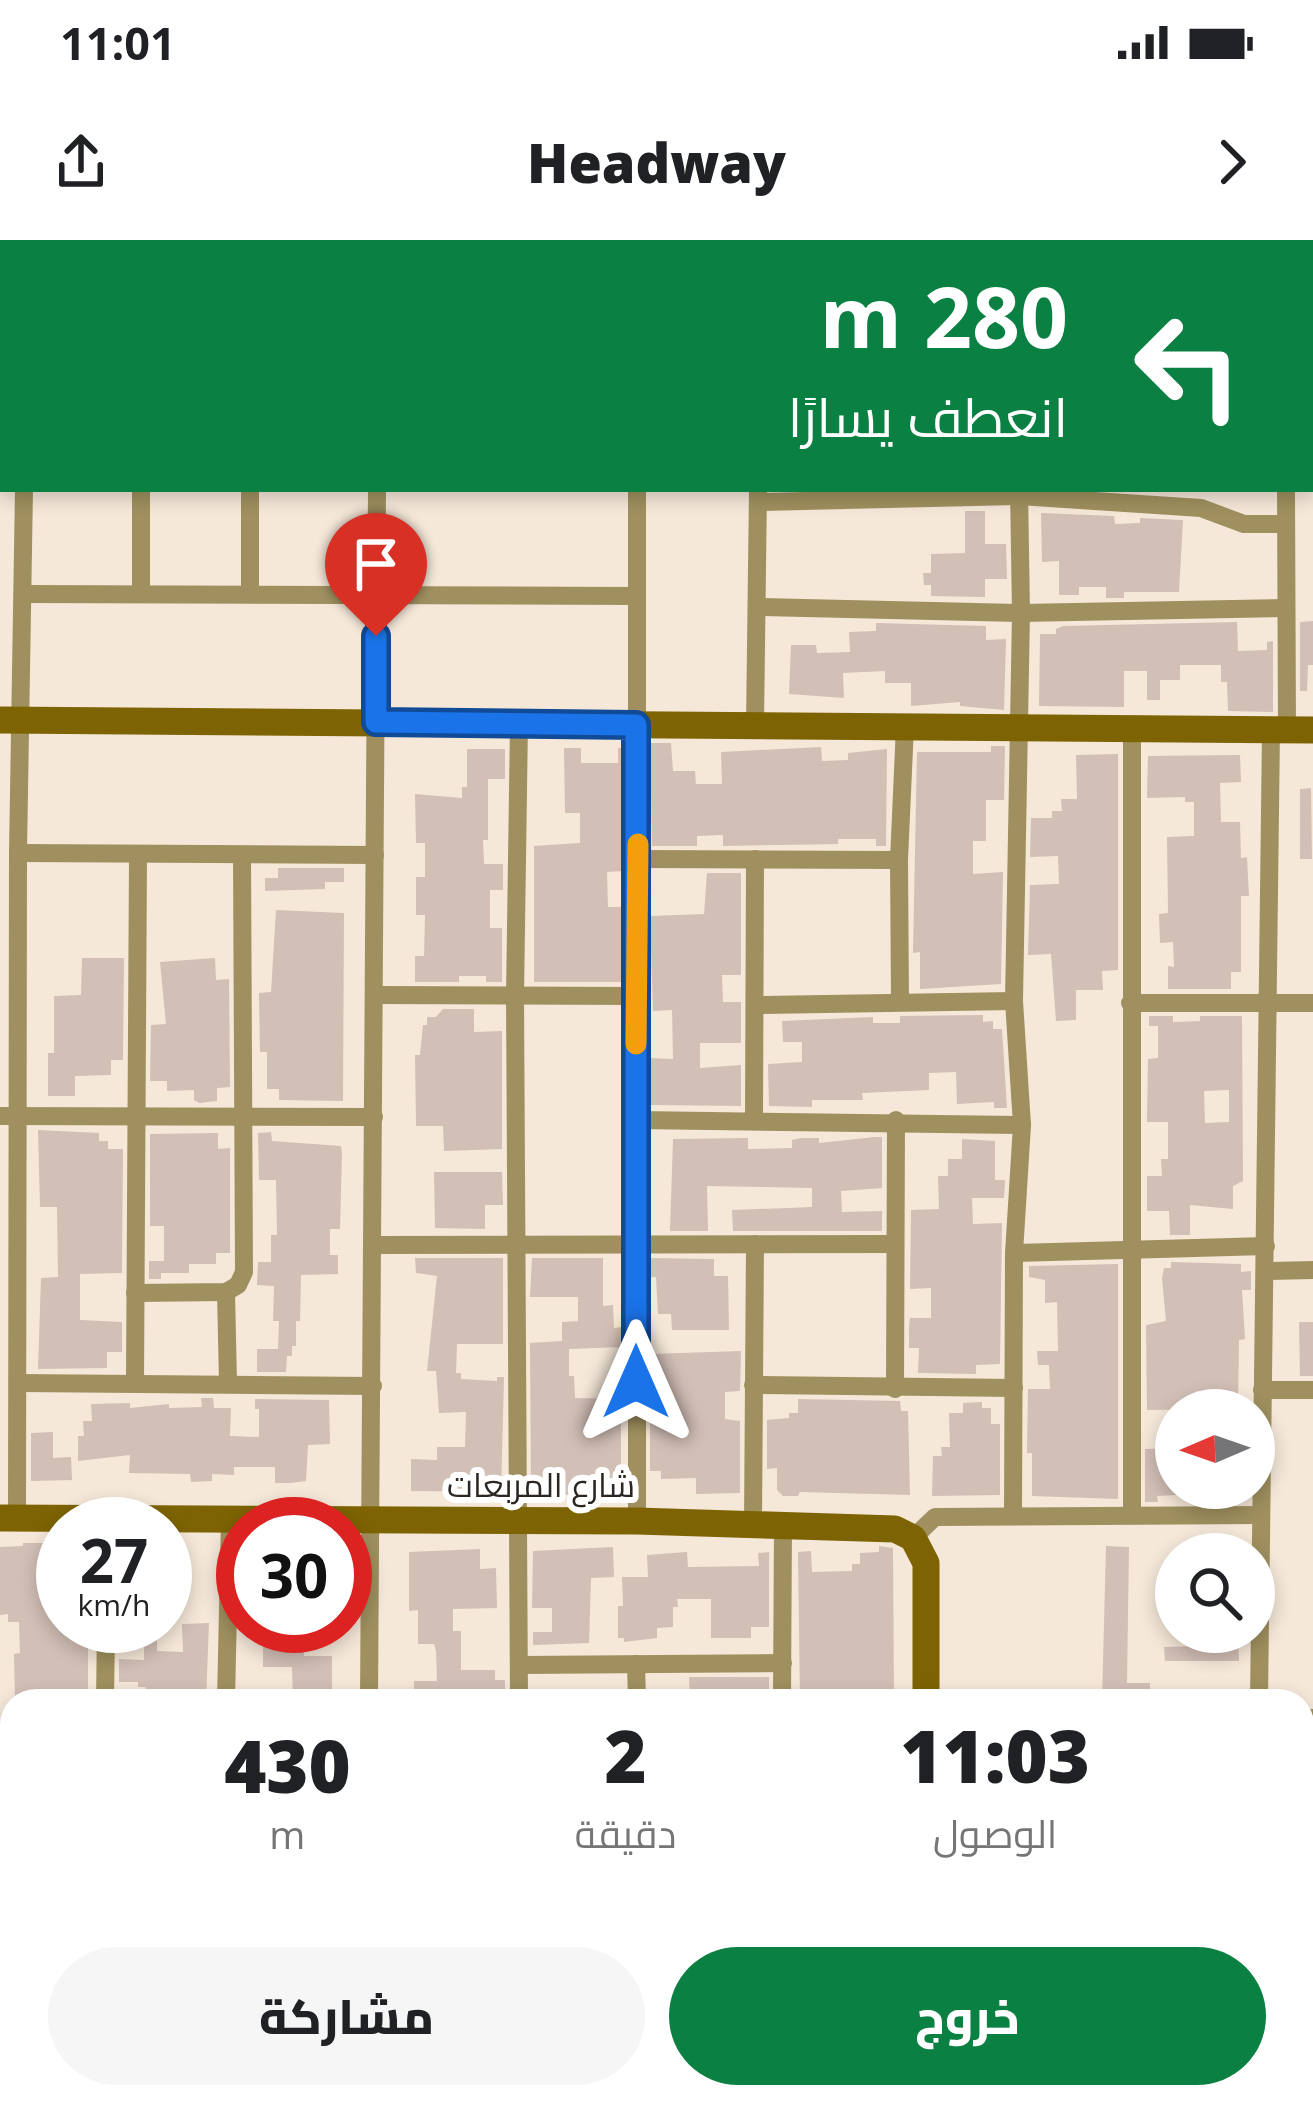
<!DOCTYPE html>
<html lang="ar">
<head>
<meta charset="utf-8">
<style>
	:root { --surface:#fff; --page:#f6f6f6; --text:#202124; --muted:#757577; --accent:#0b8043 }
	body { margin:0; font-family:"Open Sans",Cairo,sans-serif; background:var(--page); color:var(--text); direction:rtl; height:100vh; display:flex; flex-direction:column; font-size:45px; white-space:nowrap }
	* { box-sizing:border-box; margin:0 }
	p { font-size:39px; color:var(--muted) }
	.icon { flex:none; width:66px; height:66px; fill:none; stroke:currentColor; stroke-width:2; stroke-linecap:round; stroke-linejoin:round }
	.map { position:relative; flex:1; overflow:hidden; direction:ltr }
	.side { position:absolute; left:0px; top:1449px; width:1314px; height:420px; display:flex; flex-direction:column; background:var(--surface); border-radius:36px 36px 0 0; box-shadow:0 6px 18px #0003; direction:rtl }
	.side>* { flex:none }
	.top-card { position:absolute; left:0px; top:0px; width:1314px; height:252px; box-shadow:0 6px 18px #0003; direction:rtl; background:#0b8043; color:#fff; overflow:hidden }
	.needle { width:78px; rotate:268deg }
	.buttons { position:absolute; left:1155px; top:1149px; display:grid; gap:24px }
	.buttons a { display:grid; place-items:center; width:120px; height:120px; border-radius:50%; background:var(--surface); box-shadow:0 6px 18px #0003; font-size:60px }
	.speed { position:absolute; left:36px; top:1257px; display:flex; gap:24px; font-size:60px; font-weight:700; text-align:center }
	.speed>* { display:grid; place-content:center; width:156px; height:156px; border-radius:50%; background:var(--surface); box-shadow:0 6px 18px #0003; line-height:1 }
	.speed small { font-size:30px; font-weight:400 }
	.speed .limit { border:18px solid #d22; background:#fff; color:#111 }
	.pin { position:absolute; display:grid; place-items:center; width:102px; height:102px; color:#fff; margin:-123px -51px; border-radius:50% 50% 50% 0; rotate:-45deg; box-shadow:0 0 12px #0007 }
	.pin .icon { rotate:45deg }
	.me { position:absolute; width:132px; margin:-66px; rotate:0deg; stroke-linejoin:round; filter:drop-shadow(0 0 9px #0008) }
	.turn { display:flex; align-items:center; gap:42px; height:252px; padding:0 48px; font-size:54px }
	.turn .icon { width:156px; height:156px; stroke-width:2.5 }
	.turn b { display:block; font-size:84px; line-height:102px }
	.eta { display:flex; justify-content:space-evenly; align-items:center; height:204px; text-align:center }
	.eta b { font-size:72px; font-weight:800; line-height:84px }
	.button { display:flex; gap:24px; margin-top:auto; padding:24px 48px }
	.button a { flex:1; height:138px; border-radius:72px; background:var(--accent); color:#fff; font-size:48px; font-weight:800; line-height:138px; text-align:center }
	.button a+a { background:var(--page); color:var(--text) }
	.status { display:flex; justify-content:space-between; align-items:center; height:84px; padding:0 60px; background:var(--surface); direction:ltr }
	.status svg { height:33px; fill:currentColor }
	header { display:flex; justify-content:space-between; align-items:center; height:156px; padding:0 48px; background:var(--surface); font-size:54px; font-weight:800 }
	.map>svg:first-child { display:block }
	.building { fill:#d2bfb6; fill-rule:evenodd }
	.lines { fill:none; stroke-linecap:round; stroke-linejoin:round }
	.street { stroke:#a0905f; stroke-width:18 }
	.secondary { stroke:#7d6302; stroke-width:27 }
	.route-casing { stroke:#114b97; stroke-width:30 }
	.route { stroke:#1a73e8; stroke-width:21 }
	.slow { stroke:#f59e0b; stroke-width:21 }
	.labels { text-anchor:middle; stroke-width:12; stroke-linejoin:round; paint-order:stroke }
	.street-label { font-size:33px; fill:#2b2621; stroke:#fff }
</style>
</head>
<body>
<div class="status"><b>11:01</b><svg viewBox="0 0 49 12"><path d="M0 12V9h3v3zM5 12V6h3v6zM10 12V3h3v9zM15 12V0h3v12zM26 1h20v11H26zM47 4h2v5h-2z"/></svg></div>
<header><svg class="icon" aria-label="forward" viewBox="0 0 24 24"><path d="M9 5l7 7-7 7"/></svg>Headway<svg class="icon" aria-label="share" viewBox="0 0 24 24"><path d="M12 15V3M7 8l5-5 5 5M5 13v7h14v-7"/></svg></header>
<div class="map">
<svg width="1313" height="1869" viewBox="0 0 1313 1869">
	<rect width="100%" height="100%" fill="#f5e8d9"/>
	<g class="building">
		<path d="M965 271H985V304H1006L1007 339H985V357L931 356V345H924L923 333H931V314L965 313Z"/>
		<path d="M1041 273 1114 276 1115 284 1140 283V278L1183 280 1179 352H1124V358H1106V347H1079V355H1059V321L1042 322Z"/>
		<path d="M1313 381V425H1308L1307 451H1300V382Z"/>
		<path d="M1237 382 1238 411 1267 410V402L1273 401V472L1228 471 1227 442H1221V425H1180V440H1160V460H1147V431H1124V467L1039 466 1040 394H1056V389L1063 386Z"/>
		<path d="M876 383 986 386V400L1006 399 1004 470 960 466V462L911 466V443H885V431L843 433 844 458 789 454 791 405H816L817 413 850 412 849 392 876 391Z"/>
		<path d="M650 503H671L673 531H695L696 544H722L721 512 821 507 822 521 848 520V513L887 509 886 606H876V599H838V604L723 606V595L697 596V606H652Z"/>
		<path d="M991 506H1005L1004 560H986V601H973V634L1003 632 1001 744 920 749V712L913 713 917 512H991Z"/>
		<path d="M564 508H581V523H618V508H623V631L607 632 608 667H623V742H534V606L580 603V573H565Z"/>
		<path d="M467 509H505V539H488V600H483L484 624H503V650H490V688H502V742H486V736H459V742H415V716H424L425 675H416V637H425V603H416L415 554 462 558V547H467Z"/>
		<path d="M1118 514V730L1102 731 1103 750H1076V780L1056 781 1051 714 1028 715 1030 645 1059 644 1058 616 1030 617 1031 578H1052V571H1062L1061 559H1077L1076 515Z"/>
		<path d="M1240 515 1241 542 1220 543 1221 582H1240L1241 618 1247 617 1249 656H1241V732H1231V749H1168V726L1174 727 1173 702 1160 703 1159 674 1168 673 1167 597 1194 596V562H1185V557L1147 558 1148 516Z"/>
		<path d="M1311 548 1312 619H1300V549Z"/>
		<path d="M278 628H344V642H325V649L265 651V638H278Z"/>
		<path d="M707 633H741V735H722L723 762H741V803H700V828L741 825V866L651 865 650 818 673 819 672 770 653 771 650 676 704 674Z"/>
		<path d="M276 670 344 673 343 861 279 860V849H267V812H260L259 753 271 752Z"/>
		<path d="M82 718H124L123 820H111V835L75 836V856H48V813H54V756L81 755Z"/>
		<path d="M215 718 216 740 229 739 230 847 217 848V861L199 863 194 860V850L167 851V841H150L151 785 166 784 160 722Z"/>
		<path d="M443 769H474V792L502 791V909L444 911 443 886H416L415 815H420L423 785H427V777H436Z"/>
		<path d="M983 775V782L993 781V789H1002L1007 868H994V862L957 864 956 832 929 833V850L862 853 863 860H812V867L769 866 768 824 802 822V802H783L782 781 873 777V783H900V776Z"/>
		<path d="M1149 776H1173V782L1200 781V776H1242L1243 941 1233 946V969L1190 965V995H1170L1169 971H1147V936H1162L1161 919H1168V882H1147L1148 819 1158 818V786H1149ZM1229 850V882L1205 883 1204 851Z"/>
		<path d="M38 890 99 893V901H108V909H123L122 1033 80 1034V1080L122 1082V1112H107V1128L38 1129 41 1038 58 1037 57 967H40Z"/>
		<path d="M271 892 272 901 341 906 342 913 340 989H330V1015H338V1034L301 1035 300 1081H296V1106H292V1116H287L286 1132H257V1109H278L279 1081H273L274 1046 257 1045 258 1022H271V995H277L276 940H259L258 893Z"/>
		<path d="M218 893V909L230 908V1013H216V1024H189V1033H161V1039H149V1021H164V986H150V894Z"/>
		<path d="M875 897H882V948L841 951 842 972 882 971V991H733L732 970 812 967V948L707 946 708 991H670L673 899 748 898V909L792 908V900L801 898H819V903Z"/>
		<path d="M962 899 995 901V940H1005L1004 958H972L973 984 1002 983 1000 1124 976 1125V1134L918 1133 919 1108H909V1087L910 1078H931V1048L910 1049 911 970 939 969 938 936H948V919H962Z"/>
		<path d="M434 932H502L503 965H485V989L435 988Z"/>
		<path d="M415 1018H503V1104H457L456 1133H461V1139L497 1141V1137H504L501 1252 411 1251V1219L437 1220V1207H465L466 1172 439 1173 436 1131H427L437 1036 416 1033Z"/>
		<path d="M532 1018H603V1066L613 1065 614 1088 623 1087V1107L569 1109V1136H574L575 1158 621 1159V1254L542 1255V1249H531L530 1103 562 1101V1082L578 1081V1057H530Z"/>
		<path d="M650 1018 714 1019V1036H728L729 1090H672L671 1074H658L656 1037H651Z"/>
		<path d="M1171 1022 1241 1024V1032L1251 1031V1050H1242L1245 1099 1239 1100 1238 1169 1147 1170 1146 1085 1166 1081 1162 1038 1164 1028H1171Z"/>
		<path d="M1118 1024V1259L1032 1256V1213H1027L1028 1149H1050L1049 1125H1038L1037 1111H1058L1057 1062 1045 1063V1040L1029 1037V1026Z"/>
		<path d="M1299 1082H1313V1136H1300Z"/>
		<path d="M741 1111 740 1151 725 1152V1179L740 1181V1253L696 1254V1238L661 1239V1231H650V1114Z"/>
		<path d="M201 1158H213L214 1168H231L230 1196 259 1197V1169H255V1159L329 1160 330 1204 308 1205 306 1241 290 1243H275V1227H234V1235L212 1234V1241L191 1242 190 1234 129 1233 130 1215 78 1221V1196H84L83 1181H92L91 1164 130 1163V1168L169 1164V1168L202 1167Z"/>
		<path d="M798 1159 900 1161 901 1171H908L910 1255 800 1252 798 1256H783L777 1250V1228L767 1229V1180L789 1178V1173H798Z"/>
		<path d="M982 1162V1168H991V1184H1000V1255L932 1256 933 1216H942L941 1207H950L949 1173H963V1163Z"/>
		<path d="M53 1192V1218L71 1217 72 1240 31 1241V1193Z"/>
		<path d="M1176 1208V1255L1157 1256 1158 1262H1145V1209Z"/>
		<path d="M165 1301 184 1302 183 1342 165 1341Z"/>
		<path d="M23 1303H51V1318H58L59 1387 77 1386 78 1394H88V1456L56 1455V1461H15L14 1414 20 1413 19 1382H8V1374L0 1375V1307L23 1306Z"/>
		<path d="M879 1306 893 1308 894 1461H800L798 1312 811 1311 812 1332 852 1331V1324H860V1313L879 1312Z"/>
		<path d="M1106 1306 1129 1307 1127 1443H1150V1461H1102Z"/>
		<path d="M613 1307 614 1337 591 1338 589 1403 533 1405V1392H552V1368H532L533 1311Z"/>
		<path d="M480 1309V1329L496 1328 497 1368 453 1369V1391H461V1430H495V1440H505V1452L487 1451V1461H414V1441H437L436 1411 434 1404H418V1370L409 1371V1312Z"/>
		<path d="M687 1312 688 1327 759 1326 758 1313 769 1312V1387H751V1398H711V1359H677L678 1367H673V1387L657 1388V1398L624 1402V1398H618V1366H623L622 1337H648L647 1315Z"/>
		<path d="M209 1383 206 1461H146V1447H138V1442H119V1419L144 1420V1392H157V1411L183 1412 182 1384Z"/>
		<path d="M263 1386H303L304 1416H332V1461H293L292 1427H263Z"/>
		<path d="M1204 1392H1238L1239 1421H1165L1164 1407 1204 1406Z"/>
		<path d="M689 1437H769V1456L750 1455V1461H693L690 1460Z"/>
		<rect x="530" y="1857" width="86" height="12"/>
	</g>
	<g class="lines">
		<g class="street">
			<path d="M26 0V3"/>
			<path d="M250 0V3"/>
			<path d="M379 0V3"/>
			<path d="M902 0V3"/>
			<path d="M140 3V0"/>
			<path d="M638 3V0"/>
			<path d="M1115 3V0"/>
			<path d="M1300 3V0"/>
			<path d="M1311 153H1313"/>
			<path d="M0 212H3"/>
			<path d="M141 249V353"/>
			<path d="M1286 249 1287 490"/>
			<path d="M758 262 1019 256 1201 268 1244 284H1285"/>
			<path d="M23 354 636 356"/>
			<path d="M250 354V249"/>
			<path d="M757 367 1021 373 1285 368"/>
			<path d="M519 483 515 756 519 1461"/>
			<path d="M755 486 758 249"/>
			<path d="M1132 490V1274"/>
			<path d="M18 613 375 615"/>
			<path d="M638 619 899 620"/>
			<path d="M375 755 636 756"/>
			<path d="M900 761 899 620 905 486"/>
			<path d="M1130 763H1313"/>
			<path d="M755 765 1014 761"/>
			<path d="M0 876 374 877"/>
			<path d="M754 879 755 619"/>
			<path d="M636 880 1022 885"/>
			<path d="M374 1005 895 1004"/>
			<path d="M1014 1013 1266 1006"/>
			<path d="M1266 1031 1313 1030"/>
			<path d="M226 1052 228 1143"/>
			<path d="M135 1053 226 1052 238 1045 244 1032 242 615"/>
			<path d="M135 1141 138 616"/>
			<path d="M19 1143 373 1146"/>
			<path d="M753 1145 1014 1148"/>
			<path d="M895 1149 896 880"/>
			<path d="M1262 1150H1313"/>
			<path d="M1013 1274 1014 1013 1022 885 1014 761 1021 373 1019 249"/>
			<path d="M17 1278 18 613 24 249"/>
			<path d="M637 1281V249"/>
			<path d="M753 1283 755 1004"/>
			<path d="M913 1298 935 1277 1261 1275"/>
			<path d="M636 1424 637 1461"/>
			<path d="M519 1425 783 1423"/>
			<path d="M926 1459 987 1461"/>
			<path d="M105 1461 106 1386"/>
			<path d="M226 1461 230 1279"/>
			<path d="M369 1461 377 249"/>
			<path d="M782 1461 783 1282"/>
			<path d="M1259 1461 1271 490"/>
			<path d="M1302 1478H1313"/>
			<path d="M0 1536H12"/>
			<path d="M0 1778H12"/>
			<path d="M1170 1857V1869"/>
			<path d="M103 1869V1857"/>
			<path d="M227 1869V1857"/>
			<path d="M365 1869V1857"/>
			<path d="M516 1869V1857"/>
			<path d="M642 1869V1857"/>
			<path d="M781 1869 782 1857"/>
			<path d="M920 1869V1857"/>
			<path d="M1054 1869V1857"/>
		</g>
		<g class="secondary">
			<path d="M0 480 1313 490"/>
			<path d="M0 1278 637 1281 895 1289 913 1298 926 1323V1461"/>
			<path d="M1302 1831H1313"/>
		</g>
	</g>
	<g class="lines">
		<g class="route-casing">
			<path id="route" d="M376 396V482L636 485V1142"/>
		</g>
		<use href="#route" class="route"/>
		<path class="slow" d="M636 804 638 604"/>
	</g>
	<g class="labels">
		<g class="street-label">
			<text x="541" y="1257">شارع المربعات</text>
		</g>
	</g>
</svg>
<div class="buttons">
<a><svg class="needle" viewBox="-14 -14 28 28"><path d="M0-13l5 13h-10z" fill="#e53935"/><path d="M0 13l5-13h-10z" fill="#757577"/></svg></a>
<a><svg class="icon" aria-label="search" viewBox="0 0 24 24"><circle cx="10" cy="10" r="6"/><path d="M15 15l6 6"/></svg></a>
</div>
<div class="speed"><div>27<small>km/h</small></div><div class="limit">30</div></div>
<div class="pin" style="left:376px;top:396px;background:#d93025"><svg class="icon" aria-label="arrive" viewBox="0 0 24 24"><path d="M6 21V4h12l-3 4 3 4H6"/></svg></div>
<svg class="me" style="left:636px;top:1142px" viewBox="-20 -20 40 40"><path d="M0-17L14 15 0 8-14 15z" fill="#1a73e8" stroke="#fff" stroke-width="4"/></svg>
<div class="top-card">
<div class="turn"><svg class="icon" aria-label="left" viewBox="0 0 24 24"><path d="M17 20v-9H6M10 6l-5 5 5 5"/></svg><div><b>280 m</b>انعطف يسارًا</div></div>
</div>
<section class="side">
<div class="eta">
<div><b>11:03</b><p>الوصول</p></div>
<div><b>2</b><p>دقيقة</p></div>
<div><b>430</b><p>m</p></div>
</div>
<div class="button"><a>خروج</a><a>مشاركة</a></div>
</section>
</div>
</body>
</html>
